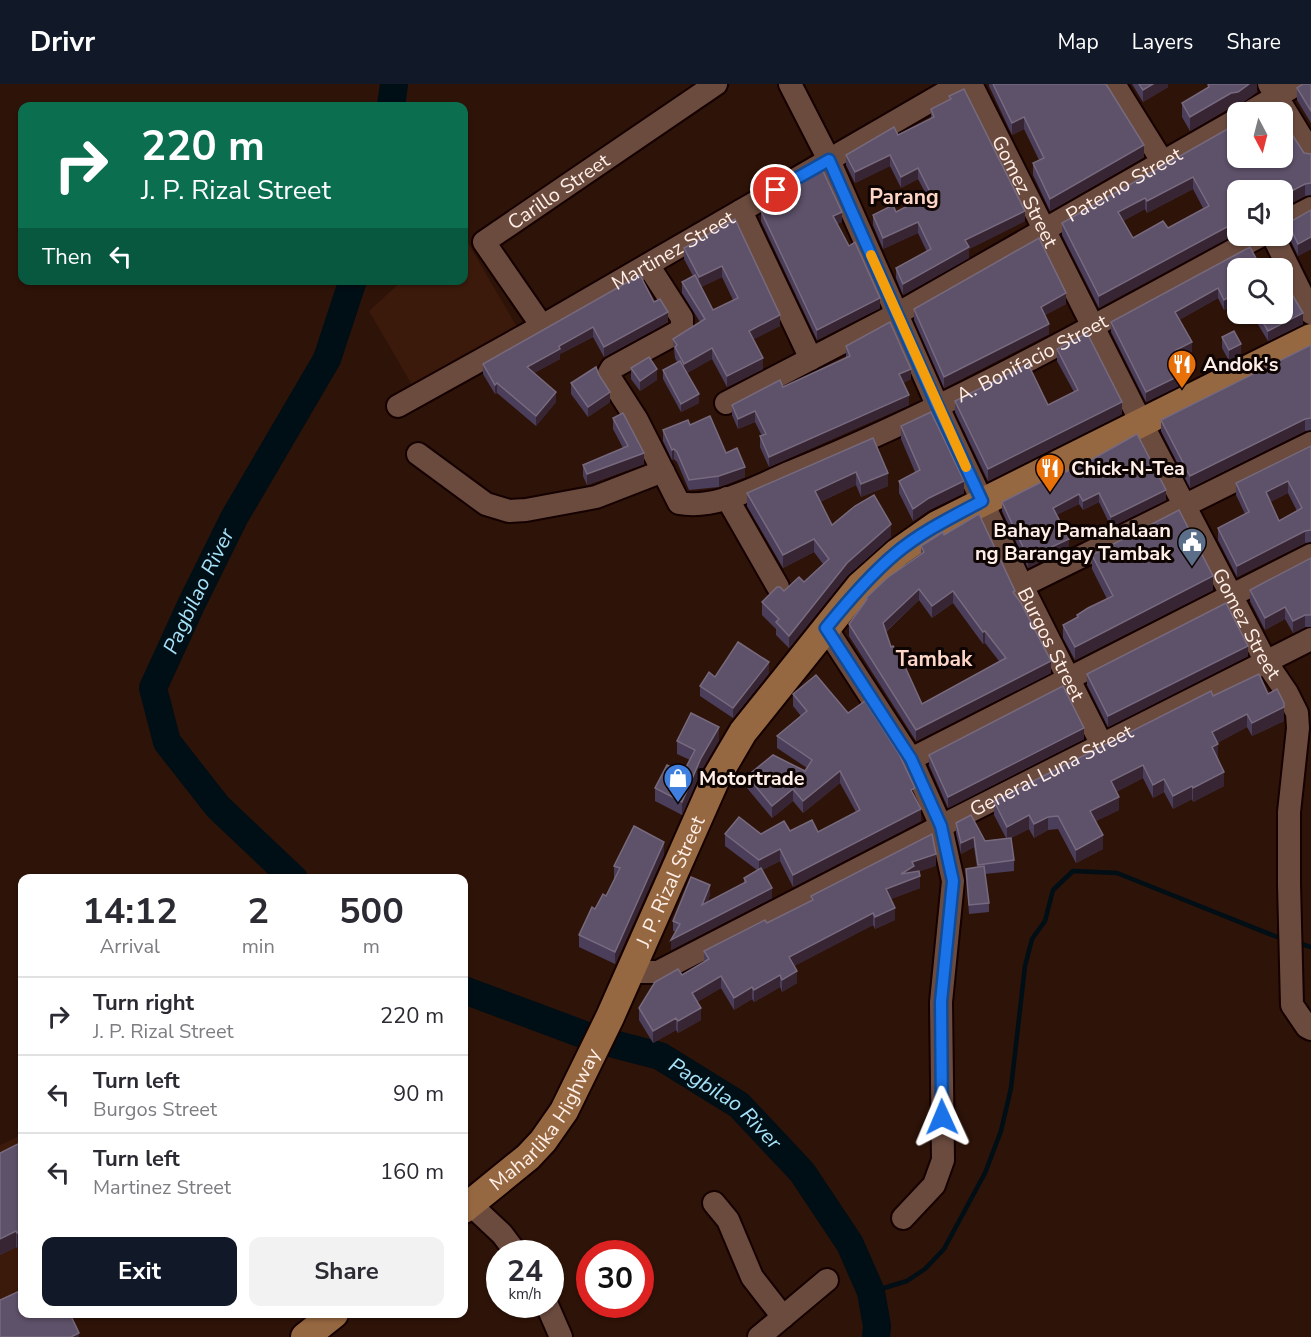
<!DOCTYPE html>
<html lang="en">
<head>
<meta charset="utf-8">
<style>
	:root { --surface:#fff; --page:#f2f2f3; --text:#2b2b33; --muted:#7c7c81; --line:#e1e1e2; --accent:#111827 }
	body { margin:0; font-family:"Nunito Sans",sans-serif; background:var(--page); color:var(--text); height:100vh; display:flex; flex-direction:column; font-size:22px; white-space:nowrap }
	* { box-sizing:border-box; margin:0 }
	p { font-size:20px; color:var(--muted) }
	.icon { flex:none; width:33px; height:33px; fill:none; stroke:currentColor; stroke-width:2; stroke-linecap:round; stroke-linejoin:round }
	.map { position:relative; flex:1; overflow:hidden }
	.panel { position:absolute; left:18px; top:790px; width:450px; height:444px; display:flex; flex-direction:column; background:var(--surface); border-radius:12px; box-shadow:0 2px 4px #0004 }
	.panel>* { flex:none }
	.top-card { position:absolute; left:18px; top:18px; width:450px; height:183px; border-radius:12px; box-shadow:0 2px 4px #0004; background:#0b6e4f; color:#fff; overflow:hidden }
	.needle { width:39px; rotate:173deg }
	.controls { position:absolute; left:1227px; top:18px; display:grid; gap:12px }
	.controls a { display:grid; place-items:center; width:66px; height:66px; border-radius:12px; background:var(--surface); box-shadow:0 2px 4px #0004; font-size:30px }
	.speed { position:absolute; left:486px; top:1156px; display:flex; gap:12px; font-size:30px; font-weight:700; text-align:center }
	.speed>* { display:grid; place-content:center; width:78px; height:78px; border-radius:50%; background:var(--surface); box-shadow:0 2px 4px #0004; line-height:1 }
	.speed small { font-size:15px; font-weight:400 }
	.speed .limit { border:9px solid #d22; background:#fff; color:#111 }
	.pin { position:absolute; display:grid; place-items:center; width:51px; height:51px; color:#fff; margin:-26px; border:3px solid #fff; border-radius:50%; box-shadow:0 2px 6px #0007 }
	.me { position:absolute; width:66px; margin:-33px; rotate:359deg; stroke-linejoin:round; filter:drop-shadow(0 0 4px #0008) }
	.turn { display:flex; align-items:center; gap:21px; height:126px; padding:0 24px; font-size:27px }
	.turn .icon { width:78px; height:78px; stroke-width:2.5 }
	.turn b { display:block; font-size:42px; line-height:51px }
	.then { display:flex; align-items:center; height:57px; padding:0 24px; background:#0003; gap:12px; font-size:22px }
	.eta { display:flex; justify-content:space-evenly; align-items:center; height:102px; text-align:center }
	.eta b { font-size:36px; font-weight:700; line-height:42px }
	.button { display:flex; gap:12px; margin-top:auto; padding:12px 24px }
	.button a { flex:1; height:69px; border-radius:12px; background:var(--accent); color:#fff; font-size:24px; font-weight:700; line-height:69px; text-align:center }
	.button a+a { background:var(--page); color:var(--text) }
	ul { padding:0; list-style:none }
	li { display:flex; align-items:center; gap:18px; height:78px; padding:0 24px; border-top:2px solid var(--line) }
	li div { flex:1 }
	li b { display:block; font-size:22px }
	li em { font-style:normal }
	header { display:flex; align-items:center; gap:36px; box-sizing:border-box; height:84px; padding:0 30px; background:var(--accent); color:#fff }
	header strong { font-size:28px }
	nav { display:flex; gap:33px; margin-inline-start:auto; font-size:21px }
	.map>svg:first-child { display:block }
	.built { fill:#3c1a0b }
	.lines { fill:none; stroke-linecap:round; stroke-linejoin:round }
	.stream { stroke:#000e15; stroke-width:4.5 }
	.river { stroke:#000e15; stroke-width:28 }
	.minor-casing { stroke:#150100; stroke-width:26 }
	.major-casing { stroke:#150100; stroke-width:32 }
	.minor { stroke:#6b4b3e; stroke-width:22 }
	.major { stroke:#966841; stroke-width:28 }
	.wall { fill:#4b3e5b; fill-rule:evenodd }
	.shaded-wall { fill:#372533 }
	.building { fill:#5e516a; stroke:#776a7e; stroke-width:1.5; fill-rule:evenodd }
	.route-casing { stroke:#114b97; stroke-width:15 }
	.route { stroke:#1a73e8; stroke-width:10 }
	.slow { stroke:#f59e0b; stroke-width:10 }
	.labels { text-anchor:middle; stroke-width:6; stroke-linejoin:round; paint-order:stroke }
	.street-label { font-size:20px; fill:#ffefe8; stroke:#0e0402 }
	.poi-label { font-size:20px; font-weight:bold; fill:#ffefe8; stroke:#0e0402; text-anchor:start }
	.neighbourhood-label { font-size:21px; font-weight:bold; fill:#fdd6c7; stroke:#0e0402 }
	.water-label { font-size:21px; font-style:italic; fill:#a6e2f8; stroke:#0e0402 }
</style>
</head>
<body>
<header>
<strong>Drivr</strong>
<nav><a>Map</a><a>Layers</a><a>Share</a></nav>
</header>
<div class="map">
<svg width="1311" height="1253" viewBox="0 0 1311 1253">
	<rect width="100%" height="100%" fill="#2e1308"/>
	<g class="built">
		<path d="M464 152 517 243 415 306 369 227 402 197 464 196Z"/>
		<path d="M22 1051V1230L0 1253V1061Z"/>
	</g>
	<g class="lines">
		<g class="stream">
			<path d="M1296 858 1311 863"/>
			<path d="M871 1208 907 1197 925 1185 944 1165 985 1089 1001 1047 1011 1004 1025 882 1032 855 1045 837 1053 806 1073 787 1117 789 1282 855"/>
		</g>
		<g class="river">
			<path d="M391 22 394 0"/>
			<path id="s1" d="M294 795 218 723 167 658 153 604 191 521 234 434 327 275 353 196"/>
			<path id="s2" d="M464 906 598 956 660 972 739 1021 802 1088 850 1160 871 1208 877 1242 876 1253"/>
		</g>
		<g class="minor-casing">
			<g id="minor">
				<path id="s3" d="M790 0 829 76 938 323 1022 502 1102 661"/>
				<path id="s4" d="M971 0 1141 338 1266 578 1287 609 1297 629 1298 644 1289 728V800L1292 921 1307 943 1311 945"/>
				<path d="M1114 0 1162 77"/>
				<path d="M1269 0 1311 69"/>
				<path d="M1250 28 1298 0"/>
				<path d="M741 127 811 275"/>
				<path d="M1282 139 1311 124"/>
				<path d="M1273 152 1311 229"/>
				<path id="s5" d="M648 181 682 234V244L678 248 612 284 609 289 610 294 637 336 679 419C717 426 757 402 791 388 954 322 1106 235 1260 152"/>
				<path id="s6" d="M542 242 484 158 716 0"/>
				<path id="s7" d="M726 319 897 230 1238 35"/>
				<path id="s8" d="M398 322 542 242 960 0"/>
				<path d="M418 370 486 420 509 427 526 426 596 413 663 387"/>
				<path d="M727 414 778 503"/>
				<path d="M1022 502 1311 359"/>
				<path d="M826 544 911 675 941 742 953 797 941 918 943 1076 934 1101 903 1134"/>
				<path d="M911 675 1311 471"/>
				<path id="s9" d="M630 888H658L941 742 1311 555"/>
				<path d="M714 1119 728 1136 752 1193 783 1233"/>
				<path d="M470 1120 502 1150 517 1170"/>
				<path d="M547 1221 561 1253"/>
				<path d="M759 1253 827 1196"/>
			</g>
		</g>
		<g class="major-casing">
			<g id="major">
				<path id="s10" d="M464 1125 528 1073 543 1057 564 1027 610 933 716 694 743 648 860 502 897 469 937 441 1311 254"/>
				<path d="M305 1253 334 1230"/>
			</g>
		</g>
		<use href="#minor" class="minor"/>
		<use href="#major" class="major"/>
	</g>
	<g class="wall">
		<path d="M989 0H1106L1144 73 1050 127 1033 91V79L1039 76 1024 45 1012 51 989 2Z"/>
		<path d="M1132 0H1168V3L1143 18Z"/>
		<path d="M1257 0V8L1238 22 1231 23 1190 47 1182 33V19L1208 4V1Z"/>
		<path d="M1311 0V39L1297 16V4Z"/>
		<path d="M949 12 1025 137 969 165V174L903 211 896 194V184L927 168 918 149 883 165 873 141V131L896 128 927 112 918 95 901 104 890 82 855 99 846 81V71L898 51 931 35V25L949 16Z"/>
		<path d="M1238 39 1304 69 1311 70V111L1305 112 1282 124V106L1099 224 1062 151V139ZM1193 105 1203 124 1168 144 1133 154 1123 137 1145 125 1147 129Z"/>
		<path d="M769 116 842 138 837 140 880 224 817 256 761 137V127L769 123Z"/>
		<path d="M1311 126V165L1298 172 1288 151V139Z"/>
		<path d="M735 135 780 242 753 255 763 285 727 303 712 275 687 289 699 319 681 328 663 295V286L677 278 675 274 673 255 700 238 682 209V198L693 192 684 175V164ZM722 193 733 216 713 226 701 203Z"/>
		<path d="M1250 163 1259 180V184H1238V218L1224 226 1218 214 1179 236 1192 258V268L1180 274 1187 288V298L1146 318 1111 248V238Z"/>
		<path d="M654 218 668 238 604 273 593 253 560 270V275L534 289 556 318 536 342 497 309 495 310 483 290V280Z"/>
		<path d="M1066 220 1045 231 1049 250 944 304 914 236V225Z"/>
		<path d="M1256 230H1282L1303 240 1268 257 1256 237Z"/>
		<path d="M1222 253 1241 271 1229 277 1222 264Z"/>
		<path d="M1311 261V346L1305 347 1190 404 1161 347V336Z"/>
		<path d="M846 262 911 295 903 299 909 321 769 383 760 363V352H762L755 338 738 345 732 331V321L783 303 846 274Z"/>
		<path d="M1057 265 1122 330 988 397 955 328V317L1048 321 1074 308 1057 277Z"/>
		<path d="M631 284 657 296 640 307 631 295Z"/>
		<path d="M599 291 610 318 588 333 571 310V299Z"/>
		<path d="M613 334 644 380 587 401 583 392V381L623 364 613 345Z"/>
		<path d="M690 341 726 369 745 393 719 403 689 406 677 378 674 375 672 376 663 357V346Z"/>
		<path d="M901 342 964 409 929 426 913 437 899 409V397L915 388 901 355Z"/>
		<path d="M873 354 888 402 861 413 856 401 820 418 832 441 891 453 847 492 789 564 776 551V545L762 531V518L804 498 823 480 814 468 783 484 747 422V409Z"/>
		<path d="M1311 362V458L1305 459 1237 493 1218 456V444L1245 430 1236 411V399ZM1288 409 1297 427 1279 437 1270 418Z"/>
		<path d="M1066 388 1166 416 1111 443 1099 418 1083 426 1079 420 1056 431 1069 464 1028 484 1002 427V418Z"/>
		<path d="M944 451 1015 511 1051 589 916 657 849 552V540L866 517V514L921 470V462ZM919 516 932 534 953 519 983 560 985 559 999 577 922 620 891 563 886 548Z"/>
		<path d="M1092 471 1213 506 1075 576 1063 554V541L1077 534V531L1107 515 1092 485Z"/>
		<path d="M1311 474V543H1305L1293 549 1285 535 1265 546 1250 517V506Z"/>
		<path d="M1248 572 1108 643 1087 601V590Z"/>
		<path d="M769 589 733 634 700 612V602Z"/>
		<path d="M793 610 915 712 921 737 793 803 780 777 762 786 772 814 671 866 676 848 673 847V837L710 811 707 819 744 799V794L757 786 725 762V750H761L790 747 818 748 856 728 840 699 803 729 793 717 772 734 747 704V692L805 687 807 684 777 664V652L801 632 793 622Z"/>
		<path d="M1268 610 1284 637 1252 652 1247 643 1217 659 1218 674H1217L1224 702 1193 718 1192 715 1173 725 1164 708 1153 714 1143 694 1116 708 1119 726 1096 737 1103 765 1076 779 1058 745 1048 746 1034 754 1029 745 1011 754 1014 776V787L985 790 989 819V828L969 830 966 785 977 783 974 763 961 770 956 749V739L985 757 1006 754 994 731V717L1213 612Z"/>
		<path d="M1084 655 948 724 929 681V671Z"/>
		<path d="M719 656 701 687 682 731 655 717V704L683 689 690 676 677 670V657Z"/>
		<path d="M664 770 615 880 579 863V851L595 825 606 812 615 794H614V782Z"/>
		<path d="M936 782 919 787 920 804 891 815 895 836 875 845 873 841 794 882 797 899 782 908 780 903 754 918 752 915 734 926 721 904 697 918 701 936 678 949 676 946 653 959 639 936V924L682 891 704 878V867L767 839 811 817V812Z"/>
		<path d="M22 1058 17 1164 16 1163 0 1171Z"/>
	</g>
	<g class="shaded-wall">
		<path d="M1153 0H1168V3L1143 18V6Z"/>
		<path d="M1249 0H1257V8L1238 22 1231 23 1190 47V33Z"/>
		<path d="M1024 33V45L1012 51V39Z"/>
		<path d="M1144 61V73L1050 127V115Z"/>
		<path d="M890 71V82L855 99V88Z"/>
		<path d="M918 84V95L901 104V93Z"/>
		<path d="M1193 93V105L1147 129V117Z"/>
		<path d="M1305 100V112L1282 124V112Z"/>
		<path d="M1145 114V125L1118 140V128Z"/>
		<path d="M1025 127V137L969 165V174L903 211V200L965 156Z"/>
		<path d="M842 128V138L833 142V132Z"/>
		<path d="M1238 137V149L1099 224V212Z"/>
		<path d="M918 138V149L883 165V154Z"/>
		<path d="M1311 153V165L1298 172V160Z"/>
		<path d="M1259 180V184H1251Z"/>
		<path d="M722 182V193L699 204V193Z"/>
		<path d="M1218 204V214L1175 238V228Z"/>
		<path d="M1238 208V218L1224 226V216Z"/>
		<path d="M1066 209V220L1041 233V223Z"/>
		<path d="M880 214V224L817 256V246Z"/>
		<path d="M668 228V238L604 273V263Z"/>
		<path d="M1303 229V240L1268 257V247Z"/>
		<path d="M780 231V242L749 258V247Z"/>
		<path d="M1049 240V250L944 304V293Z"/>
		<path d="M593 243V253L560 270V275L527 293V283L559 262Z"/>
		<path d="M1192 258V268L1176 276V266Z"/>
		<path d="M1241 260V271L1229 277V266Z"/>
		<path d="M712 264V275L684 291V280Z"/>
		<path d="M763 274V285L727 303V292Z"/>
		<path d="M657 285V296L640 307V297Z"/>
		<path d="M911 285V295L899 301V290Z"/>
		<path d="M1187 288V298L1146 318V308Z"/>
		<path d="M497 299V309L495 310V301Z"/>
		<path d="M556 308V318L536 342V332Z"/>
		<path d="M610 308V318L588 333V323Z"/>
		<path d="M699 310V319L681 328V320Z"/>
		<path d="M909 311V321L769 383V373Z"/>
		<path d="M1122 318V330L988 397V385Z"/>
		<path d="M755 327V338L738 345V335Z"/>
		<path d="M1305 335V347L1190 404V392Z"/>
		<path d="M674 365V375L672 376V366Z"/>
		<path d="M644 369V380L587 401V390Z"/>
		<path d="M745 383V393L719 403V392Z"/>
		<path d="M856 388V401L815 420V407Z"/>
		<path d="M888 389V402L861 413V400Z"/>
		<path d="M964 397V409L929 426 913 437V425L929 414Z"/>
		<path d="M1288 397V409L1266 420V408Z"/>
		<path d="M1166 406V416L1111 443V433Z"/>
		<path d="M1099 409V418L1083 426V417Z"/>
		<path d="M1079 410V420L1053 433V424Z"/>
		<path d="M891 440V453L847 492 789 564V552L847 479Z"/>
		<path d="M1305 447V459L1237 493V482Z"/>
		<path d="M814 455V468L783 484V471Z"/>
		<path d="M1069 455V464L1028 484V474Z"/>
		<path d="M1213 492V506L1075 576V563Z"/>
		<path d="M919 505V516L883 550V539Z"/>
		<path d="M953 507V519L932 534V522Z"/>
		<path d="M1285 523V535L1265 546V534Z"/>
		<path d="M1305 531V543L1293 549V537Z"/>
		<path d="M985 547V559L983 560V548Z"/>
		<path d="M1248 562V572L1108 643V632Z"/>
		<path d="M1051 577V589L916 657V646Z"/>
		<path d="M769 578V589L733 634V624Z"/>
		<path d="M1284 623V637L1252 652V639Z"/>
		<path d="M1247 630V643L1212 662V648Z"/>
		<path d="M719 643V656L701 687 682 731V718L701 674Z"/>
		<path d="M1084 644V655L948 724V713Z"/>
		<path d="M1218 660V674L1212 677V663Z"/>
		<path d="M1143 681V694L1111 711V697Z"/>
		<path d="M840 687V699L803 729V717Z"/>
		<path d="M1224 688V702L1193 718V704Z"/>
		<path d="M1164 695V708L1153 714V701Z"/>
		<path d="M1192 702V715L1173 725V712Z"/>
		<path d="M793 705V717L772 734V722Z"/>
		<path d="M1119 713V726L1090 740V727Z"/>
		<path d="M921 725V737L793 803V791Z"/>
		<path d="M1029 731V745L1007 756V743Z"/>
		<path d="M1048 733V746L1034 754V740Z"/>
		<path d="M1103 751V765L1076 779V766Z"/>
		<path d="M974 753V763L961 770V759Z"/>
		<path d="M664 758V770L615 880V868Z"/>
		<path d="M780 765V777L759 788V776Z"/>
		<path d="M936 770V782L914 789 920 792V804L886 817V805L912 778Z"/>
		<path d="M710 801V811L702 831V821Z"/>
		<path d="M772 804V814L671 866V856Z"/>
		<path d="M895 824V836L875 845V833Z"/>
		<path d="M873 829V841L789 885V873Z"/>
		<path d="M797 887V899L782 908V896Z"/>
		<path d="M780 891V903L754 918V906Z"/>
		<path d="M721 892V904L692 921V909Z"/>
		<path d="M752 903V915L734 926V914Z"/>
		<path d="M701 924V936L678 949V937Z"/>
		<path d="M676 934V946L653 959V947Z"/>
		<path d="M22 1146V1162L17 1164V1149Z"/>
		<path d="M16 1147V1163L0 1171V1155Z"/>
		<path d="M79 1249V1253H71Z"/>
	</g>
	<g class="building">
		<path d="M993 0H1106L1144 61 1050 115 1033 79 1044 74 1024 33 1012 39Z"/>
		<path d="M1139 0H1153L1143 6Z"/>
		<path d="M1209 0H1249L1238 8 1231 9 1190 33 1182 19 1209 3 1208 1Z"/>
		<path d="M1303 0H1311V27L1297 4Z"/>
		<path d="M964 5 1025 127 965 156 969 163 903 200 896 184 931 165 918 138 883 154 873 131 893 121 896 128 931 110 918 84 901 93 890 71 855 88 846 71 894 43 898 51 934 33 931 25 951 15 949 12Z"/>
		<path d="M1272 19 1278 28H1252Z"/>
		<path d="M1282 35 1304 69 1311 70V99L1305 100 1282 112V106H1238V137L1099 212 1062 139 1238 39V74H1282ZM1193 93 1209 122 1168 144 1163 137 1133 154 1118 128 1145 114 1147 117Z"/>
		<path d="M822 85 842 128 833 132 849 162 855 158 880 214 817 246 761 127 772 121 769 116Z"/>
		<path d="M1311 126V153L1298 160 1288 139Z"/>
		<path d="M735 135 780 231 749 247 763 274 727 292 712 264 684 280 675 263 677 261 673 255 705 235 682 198 695 191 713 226 738 214 722 182 699 193 684 164Z"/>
		<path d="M1039 154 1066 209 1041 223 1049 240 944 293 914 225Z"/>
		<path d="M1250 163 1259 180 1251 184H1238V192L1235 193 1238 199V208L1224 216 1218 204 1175 228 1192 258 1176 266 1187 288 1146 308 1111 238Z"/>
		<path d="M640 191 654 218 660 215 668 228 604 263 593 243 559 262 560 265 527 283 556 308 536 332 497 299 495 301 483 280Z"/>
		<path d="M1290 207 1303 229 1268 247 1258 230H1282V211Z"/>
		<path d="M890 238 911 285 899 290 909 311 769 373 760 352 766 350 755 327 738 335 732 321 780 296 783 303 850 272 846 262Z"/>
		<path d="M1234 247 1241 260 1229 266 1222 253Z"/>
		<path d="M1087 249 1122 318 988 385 955 317 1028 280 1048 321 1078 306 1057 265Z"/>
		<path d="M1311 261V334L1305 335 1190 392 1161 336Z"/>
		<path d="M649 273 657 285 640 297 631 284Z"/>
		<path d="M680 277 699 310 681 320 663 286Z"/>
		<path d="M596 283 599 291 610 308 588 323 571 299Z"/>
		<path d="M931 328 964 397 929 414 913 425 899 397 920 386 901 342Z"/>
		<path d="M623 329 644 369 587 390 583 381 628 362 613 334Z"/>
		<path d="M710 332 726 369 737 364 745 383 719 392 689 396 677 368 674 365 672 366 663 346 688 336 690 341Z"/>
		<path d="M1137 350 1166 406 1111 433 1099 409 1083 417 1079 410 1053 424 1069 455 1028 474 1002 418 1065 386 1066 388 1089 377Z"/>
		<path d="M873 354 888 389 861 400 856 388 815 407 832 441 855 422 874 411 891 440 847 479 789 552 776 538 779 535 762 518 777 503H780L784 507 799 493 804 498 829 475 814 455 783 471 747 409Z"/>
		<path d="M1311 362V446L1305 447 1237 482 1218 444 1249 428 1236 399ZM1288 397 1302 424 1279 437 1266 408Z"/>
		<path d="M1179 426 1213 492 1075 563 1063 541 1078 533 1077 531 1088 524 1113 512 1092 471Z"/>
		<path d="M979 430 1015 507 1013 508 1021 519 1051 577 916 646 849 540 867 515 866 514 887 494 924 468 921 462 943 448 944 451ZM919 505 932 522 953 507 983 548 985 547 1006 574 922 620 902 576 893 562 891 563 883 539Z"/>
		<path d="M1311 474V531H1305L1293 537 1285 523 1265 534 1250 506Z"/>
		<path d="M1226 519 1248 562 1108 632 1087 590Z"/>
		<path d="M738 558 769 578 733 624 700 602 709 588 715 593Z"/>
		<path d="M1259 590 1268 610 1277 605 1284 619V623L1252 639 1247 630 1212 648 1218 660 1212 663 1224 688 1193 704 1192 702 1173 712 1164 695 1153 701 1143 681 1111 697 1119 713 1090 727 1103 751 1076 766 1058 732 1048 733 1034 740 1029 731 1007 743 994 717 1211 607 1213 612Z"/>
		<path d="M816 591 848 629 865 617 899 670 915 704 911 706 921 725 793 791 780 765 759 776 725 750 739 733 761 750 784 737 790 747 812 736 818 748 860 726 840 687 803 717 793 705 772 722 747 692 773 671 805 687 812 676 777 652 807 627 793 610Z"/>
		<path d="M1063 602 1084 644 948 713 929 671Z"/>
		<path d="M691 629 719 643 701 674 682 718 655 704 667 681 683 689 695 666 677 657Z"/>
		<path d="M971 731 985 757 1011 754 1014 776 978 781 974 753 961 759 956 739Z"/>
		<path d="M634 742 664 758 615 868 579 851 592 823 595 825 603 810 606 812 620 784 614 782Z"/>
		<path d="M932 750 936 770 912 778 914 782 901 790 919 787 920 792 886 805 895 824 875 833 873 829 789 873 797 887 782 896 780 891 754 906 752 903 734 914 721 892 692 909 701 924 678 937 676 934 653 947 639 924 655 898 678 885 682 891 709 875 704 867 765 836 767 839 813 816 811 812Z"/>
		<path d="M984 782 989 819 969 821 966 785Z"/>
		<path d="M761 784 772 804 671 856 680 840 673 837 691 793 710 801 702 821 746 798 744 794Z"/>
		<path d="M22 1058V1146L17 1149 16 1147 0 1155V1069Z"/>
		<path d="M22 1206V1230H70L79 1249 71 1253H0V1216Z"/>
	</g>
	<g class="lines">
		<g class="route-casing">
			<path id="route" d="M776 106 829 76 938 323 982 417C952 433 921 448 895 470 869 492 847 518 826 544L911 675 941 742 953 797 941 918 942 1033"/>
		</g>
		<use href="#route" class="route"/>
		<path class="slow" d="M871 171 966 383"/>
	</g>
	<defs>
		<g id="restaurant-pin" transform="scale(1.5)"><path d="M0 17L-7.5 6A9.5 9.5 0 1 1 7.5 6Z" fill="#e8710a" stroke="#0e0402"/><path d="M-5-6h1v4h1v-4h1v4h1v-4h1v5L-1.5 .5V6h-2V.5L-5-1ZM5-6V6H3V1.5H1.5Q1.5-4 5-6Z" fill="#fff"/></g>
		<g id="civic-pin" transform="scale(1.5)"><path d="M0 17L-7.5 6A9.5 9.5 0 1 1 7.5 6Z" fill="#5c6f8a" stroke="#0e0402"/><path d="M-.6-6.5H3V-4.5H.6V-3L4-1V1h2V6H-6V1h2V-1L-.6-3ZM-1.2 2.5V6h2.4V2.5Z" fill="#fff"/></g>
		<g id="shop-pin" transform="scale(1.5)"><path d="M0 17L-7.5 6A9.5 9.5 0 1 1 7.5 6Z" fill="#3f7fe0" stroke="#0e0402"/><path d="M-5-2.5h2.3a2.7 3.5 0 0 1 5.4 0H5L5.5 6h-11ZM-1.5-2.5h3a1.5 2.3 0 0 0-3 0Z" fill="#fff"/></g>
	</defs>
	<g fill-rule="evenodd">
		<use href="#restaurant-pin" x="1182" y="280"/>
		<use href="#restaurant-pin" x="1050" y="384"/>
		<use href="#civic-pin" x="1192" y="458"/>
		<use href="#shop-pin" x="678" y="694"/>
	</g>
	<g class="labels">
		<g class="street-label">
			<text dy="7" stroke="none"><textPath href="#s7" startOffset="454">Paterno Street</textPath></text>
			<text dy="7" stroke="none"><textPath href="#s4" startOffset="120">Gomez Street</textPath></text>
			<text dy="7" stroke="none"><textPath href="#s6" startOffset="192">Carillo Street</textPath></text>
			<text dy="7" stroke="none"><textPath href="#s8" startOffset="316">Martinez Street</textPath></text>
			<text dy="7" stroke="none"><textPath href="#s5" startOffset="692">A. Bonifacio Street</textPath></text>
			<text dy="7" stroke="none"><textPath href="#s4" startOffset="606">Gomez Street</textPath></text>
			<text dy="7" stroke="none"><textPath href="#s3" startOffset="618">Burgos Street</textPath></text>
			<text dy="7" stroke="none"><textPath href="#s9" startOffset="470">General Luna Street</textPath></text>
			<text dy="7" stroke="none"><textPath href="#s10" startOffset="394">J. P. Rizal Street</textPath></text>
			<text dy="7" stroke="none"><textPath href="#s10" startOffset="123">Maharlika Highway</textPath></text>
		</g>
		<g class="poi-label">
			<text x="1203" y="287">Andok's</text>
			<text x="1071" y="391">Chick-N-Tea</text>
			<text x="1171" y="453" text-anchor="end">Bahay Pamahalaan<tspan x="1171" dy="23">ng Barangay Tambak</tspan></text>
			<text x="699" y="701">Motortrade</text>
		</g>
		<g class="neighbourhood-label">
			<text x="904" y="120">Parang</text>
			<text x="934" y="582">Tambak</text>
		</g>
		<g class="water-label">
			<text dy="7" stroke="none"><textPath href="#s1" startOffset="350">Pagbilao River</textPath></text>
			<text dy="7" stroke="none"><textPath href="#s2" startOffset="288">Pagbilao River</textPath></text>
		</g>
	</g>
</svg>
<div class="controls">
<a><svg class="needle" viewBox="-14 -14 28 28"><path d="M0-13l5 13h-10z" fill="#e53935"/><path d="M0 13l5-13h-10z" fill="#7c7c81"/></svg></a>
<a><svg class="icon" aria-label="sound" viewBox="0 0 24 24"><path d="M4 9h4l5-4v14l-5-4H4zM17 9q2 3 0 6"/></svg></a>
<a><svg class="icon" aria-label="search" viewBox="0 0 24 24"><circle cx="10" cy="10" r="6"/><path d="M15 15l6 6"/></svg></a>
</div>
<div class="speed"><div>24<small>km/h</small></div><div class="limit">30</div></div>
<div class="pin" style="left:776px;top:106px;background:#d93025"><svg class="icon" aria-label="arrive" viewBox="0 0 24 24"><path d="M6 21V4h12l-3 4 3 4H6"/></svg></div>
<svg class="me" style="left:942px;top:1033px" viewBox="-20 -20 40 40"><path d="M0-17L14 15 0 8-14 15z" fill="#1a73e8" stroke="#fff" stroke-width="4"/></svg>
<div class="top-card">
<div class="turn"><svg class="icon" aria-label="right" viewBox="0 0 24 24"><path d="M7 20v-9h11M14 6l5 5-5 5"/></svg><div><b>220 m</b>J. P. Rizal Street</div></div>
<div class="then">Then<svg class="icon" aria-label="left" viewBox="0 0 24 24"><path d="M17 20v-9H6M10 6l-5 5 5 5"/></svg></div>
</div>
<section class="panel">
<div class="eta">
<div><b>14:12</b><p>Arrival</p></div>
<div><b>2</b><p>min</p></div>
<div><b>500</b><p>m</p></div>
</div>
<ul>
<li><svg class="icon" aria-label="right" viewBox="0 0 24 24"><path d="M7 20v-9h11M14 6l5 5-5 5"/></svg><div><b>Turn right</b><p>J. P. Rizal Street</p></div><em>220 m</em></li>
<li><svg class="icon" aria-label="left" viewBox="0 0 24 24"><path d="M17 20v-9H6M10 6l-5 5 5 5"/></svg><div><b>Turn left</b><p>Burgos Street</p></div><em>90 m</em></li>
<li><svg class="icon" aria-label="left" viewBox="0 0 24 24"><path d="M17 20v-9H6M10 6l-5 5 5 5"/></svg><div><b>Turn left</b><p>Martinez Street</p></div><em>160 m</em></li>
</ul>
<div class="button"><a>Exit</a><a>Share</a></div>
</section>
</div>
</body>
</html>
